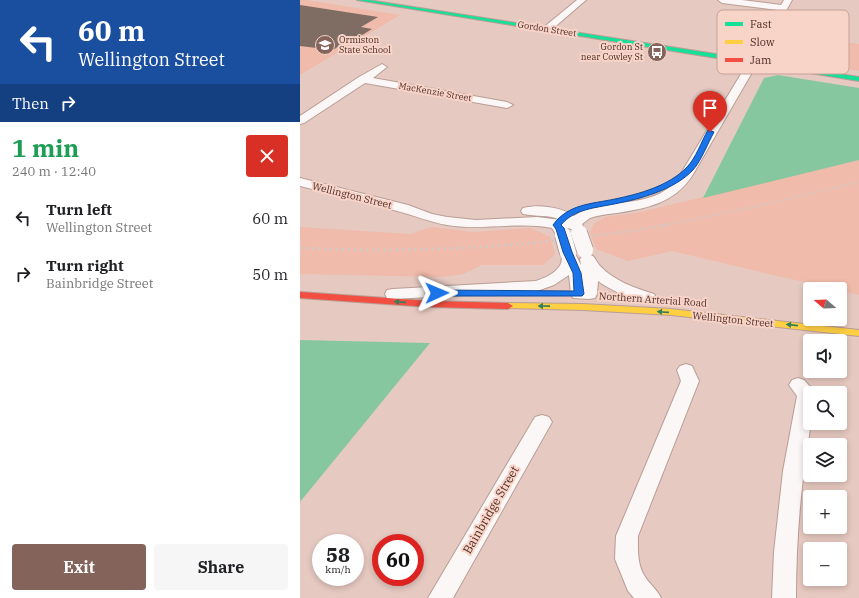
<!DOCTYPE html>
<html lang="en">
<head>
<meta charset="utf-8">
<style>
	:root { --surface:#fff; --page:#f6f6f6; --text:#202124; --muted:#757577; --accent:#84645a }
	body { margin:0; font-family:"IBM Plex Serif",serif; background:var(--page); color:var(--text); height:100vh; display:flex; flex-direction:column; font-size:15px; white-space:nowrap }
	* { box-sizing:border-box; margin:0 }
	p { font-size:13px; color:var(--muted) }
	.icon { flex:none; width:22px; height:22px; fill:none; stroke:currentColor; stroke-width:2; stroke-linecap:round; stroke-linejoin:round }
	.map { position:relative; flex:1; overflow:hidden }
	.side { display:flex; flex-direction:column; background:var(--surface); width:300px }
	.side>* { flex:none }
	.hud { background:#1a4fa0; color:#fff; overflow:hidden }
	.needle { width:26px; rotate:289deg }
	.tools { position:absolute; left:503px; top:282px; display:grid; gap:8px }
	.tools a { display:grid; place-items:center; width:44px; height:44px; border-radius:4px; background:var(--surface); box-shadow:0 2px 6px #0003; font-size:20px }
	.speed { position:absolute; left:12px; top:534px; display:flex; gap:8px; font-size:20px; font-weight:700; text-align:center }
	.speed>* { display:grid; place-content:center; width:52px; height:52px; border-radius:50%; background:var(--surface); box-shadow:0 2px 6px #0003; line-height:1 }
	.speed small { font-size:10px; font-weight:400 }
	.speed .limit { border:6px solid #d22; background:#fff; color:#111 }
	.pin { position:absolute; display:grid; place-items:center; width:34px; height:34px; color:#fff; margin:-41px -17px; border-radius:50% 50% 50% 0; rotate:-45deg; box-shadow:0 0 4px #0007 }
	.pin .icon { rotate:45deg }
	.me { position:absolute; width:44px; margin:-22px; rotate:89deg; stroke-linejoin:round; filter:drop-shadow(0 0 3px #0008) }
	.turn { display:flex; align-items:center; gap:14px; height:84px; padding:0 12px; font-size:18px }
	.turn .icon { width:52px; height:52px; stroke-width:2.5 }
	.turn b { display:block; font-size:28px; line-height:34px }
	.then { display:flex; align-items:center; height:38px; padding:0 12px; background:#0003; gap:8px; font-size:15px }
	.round { display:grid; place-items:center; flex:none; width:42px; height:42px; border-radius:4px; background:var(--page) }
	.overview { display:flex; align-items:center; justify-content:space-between; height:68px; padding:0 12px }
	h1 { font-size:24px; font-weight:700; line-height:30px; color:#1e9e55 }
	.primary-button { display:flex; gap:8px; margin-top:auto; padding:8px 12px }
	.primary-button a { flex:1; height:46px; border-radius:4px; background:var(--accent); color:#fff; font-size:16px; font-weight:700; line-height:46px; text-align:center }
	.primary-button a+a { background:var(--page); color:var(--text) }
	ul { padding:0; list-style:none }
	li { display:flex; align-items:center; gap:12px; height:56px; padding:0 12px }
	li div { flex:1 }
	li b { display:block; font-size:15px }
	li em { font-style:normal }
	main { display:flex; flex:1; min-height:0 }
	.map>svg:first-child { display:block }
	.built { fill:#f0bbaa }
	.green { fill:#87c79f }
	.building { fill:#7f6c62 }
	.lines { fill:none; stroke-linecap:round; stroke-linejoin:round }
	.street-casing { stroke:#b99e95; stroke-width:2 }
	.fast-casing { stroke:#b99e95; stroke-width:2 }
	.slow-casing { stroke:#b99e95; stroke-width:2 }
	.jam-casing { stroke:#b99e95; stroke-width:2 }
	.street { fill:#fbf7f6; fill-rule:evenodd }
	.fast { fill:#16e098; fill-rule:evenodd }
	.slow { fill:#ffcf43; fill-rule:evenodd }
	.jam { fill:#f24e42; fill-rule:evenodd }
	.rail-far1 { stroke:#d2c9c6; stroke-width:2.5; stroke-dasharray:1.5 3; stroke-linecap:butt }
	.rail { stroke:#d2c9c6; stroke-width:3; stroke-dasharray:2 4; stroke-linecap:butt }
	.street-bridge-casing { stroke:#b99e95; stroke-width:18; stroke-linecap:butt }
	.street-bridge { stroke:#fbf7f6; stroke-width:16 }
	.oneway { fill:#357e58 }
	.route { fill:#1a73e8; stroke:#114b97 }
	.labels { text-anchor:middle; stroke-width:4; stroke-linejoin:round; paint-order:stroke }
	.far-street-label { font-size:9px; fill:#4f2d23; stroke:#f7d3c8 }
	.far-poi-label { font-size:9px; fill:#4f2d23; stroke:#f7d3c8; text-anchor:start }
	.street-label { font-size:10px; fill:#4f2d23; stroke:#f7d3c8 }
	.near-street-label { font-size:12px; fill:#4f2d23; stroke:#f7d3c8 }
	.key { fill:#f7d3c8; stroke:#c5a196; stroke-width:1 }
	.key-label { font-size:11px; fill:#4f2d23 }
</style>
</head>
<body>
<main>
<section class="side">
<div class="hud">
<div class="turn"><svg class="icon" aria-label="left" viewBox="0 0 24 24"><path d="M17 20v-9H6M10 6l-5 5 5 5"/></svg><div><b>60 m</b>Wellington Street</div></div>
<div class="then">Then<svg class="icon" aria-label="right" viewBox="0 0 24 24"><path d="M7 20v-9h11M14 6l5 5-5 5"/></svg></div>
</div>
<div class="overview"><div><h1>1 min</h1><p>240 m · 12:40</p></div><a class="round" style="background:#d93025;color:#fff"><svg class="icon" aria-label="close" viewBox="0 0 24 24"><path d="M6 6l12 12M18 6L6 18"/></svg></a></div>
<ul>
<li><svg class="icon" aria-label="left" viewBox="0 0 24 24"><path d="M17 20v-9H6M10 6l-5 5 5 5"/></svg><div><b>Turn left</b><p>Wellington Street</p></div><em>60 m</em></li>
<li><svg class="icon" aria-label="right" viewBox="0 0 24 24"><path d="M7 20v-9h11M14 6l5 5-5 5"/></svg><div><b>Turn right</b><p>Bainbridge Street</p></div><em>50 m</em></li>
</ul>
<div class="primary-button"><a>Exit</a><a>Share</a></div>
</section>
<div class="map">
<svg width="559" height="598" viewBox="0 0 559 598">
	<rect width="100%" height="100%" fill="#e6c9c0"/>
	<g class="built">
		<path d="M0 0H6L100 15 0 75Z"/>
		<path d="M493 35 559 44V71L486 56 484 54Z"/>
		<path d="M559 160V295L540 291V289H533L372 251 328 261 296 249 290 232 294 224 305 217 336 213Z"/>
		<path d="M0 227 110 234 132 227 174 232 231 228 250 237 255 254 243 265H182L163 274 142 277 0 274Z"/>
	</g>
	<g class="green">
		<path d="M478 75 559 88V160L403 198 464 78Z"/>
		<path d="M0 340 130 343 0 502Z"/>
	</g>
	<path class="building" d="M0 5 78 17 61 27 72 29 54 40 50 39 33 50 0 46Z"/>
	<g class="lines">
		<g class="street-casing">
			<g id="street">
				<path d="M277 0H286L250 31H244L242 29 244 27Z"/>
				<path d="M418 0H442L481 5 484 0H492L461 56 456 59 451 56 478 10 422 3Z"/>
				<path d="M82 64 87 67 73 78 207 102 213 105 207 108 65 83 4 123 0 124V116L59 77Z"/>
				<path d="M449 66 454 69 392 176C374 203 348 208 317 213 308 214 299 215 290 218L282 224 283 226 281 229 276 230 267 228 270 235 268 238 263 239 258 238 252 228C218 221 182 231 147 225 129 222 114 215 97 211 65 201 32 194 0 186V178L108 205 132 214 147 217 176 220 237 217 261 220C249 214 236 217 223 214L221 211 223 208C239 204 261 207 274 216 303 195 350 212 377 180L444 69Z"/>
				<path d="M268 249 273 250 281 265 280 259 283 256 288 254 293 256C296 259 297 263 300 266 314 281 335 288 354 294L356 298 354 302C340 305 309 289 298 281L297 294 295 298 289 299 273 298 271 294 269 275 254 285 237 291 93 299 87 298 85 294 87 290 93 289 236 281C248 277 266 269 261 253L263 250Z"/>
				<path d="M386 364 392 366 399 381 338 536C338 550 337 563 344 575 349 584 357 589 361 598H334L328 591 315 559 316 536 381 381 377 370 380 366Z"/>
				<path d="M498 378 504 380 516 393H510V423H511C501 481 496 539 496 598H472L474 552 483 471 497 396 489 385 492 380Z"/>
				<path d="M242 415 249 417 252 422 153 598H128L235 417Z"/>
			</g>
		</g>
		<g class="fast-casing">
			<g id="fast">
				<path d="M57 0H68L435 57 438 59 435 61Z"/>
				<path d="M469 63 559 77V81L467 66V64Z"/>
			</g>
		</g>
		<g class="slow-casing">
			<g id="slow">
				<path d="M441 54C451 54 461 55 470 60L472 65C460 75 442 73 431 63L433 58ZM448 57 457 58 465 62 466 64C456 70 446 69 437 62L438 60 442 58Z"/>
				<path d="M208 303 283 304 371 309 559 330V336L371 315 283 310 205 308 203 306Z"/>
			</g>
		</g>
		<g class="jam-casing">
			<path id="jam" d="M0 292 129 301 208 303 213 306 208 309 129 307 0 298Z"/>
		</g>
		<use href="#street" class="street"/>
		<use href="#fast" class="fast"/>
		<use href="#slow" class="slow"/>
		<use href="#jam" class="jam"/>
		<path class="rail-far1" d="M361 226 449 208 559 182"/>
		<path class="rail" d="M0 248C123 254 245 246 367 225"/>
		<g class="street-bridge-casing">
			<g id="street-bridge">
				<path d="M279 233 285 250"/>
				<path d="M263 235 268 253"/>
			</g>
		</g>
		<use href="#street-bridge" class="street-bridge"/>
	</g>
	<defs><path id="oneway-solid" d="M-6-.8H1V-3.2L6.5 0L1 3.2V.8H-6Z"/></defs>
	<g class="oneway">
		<use href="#oneway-solid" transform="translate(100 302) rotate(-176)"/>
		<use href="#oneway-solid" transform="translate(244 306) rotate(-179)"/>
		<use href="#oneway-solid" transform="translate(363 312) rotate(-176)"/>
		<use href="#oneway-solid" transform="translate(492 325) rotate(-174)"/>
	</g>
	<path class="route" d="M408 130 414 132C408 143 401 161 393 170 374 190 340 199 314 204 295 208 274 209 261 225L264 228 272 252 281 273 284 294 282 296H137L132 293 137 290 274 291 273 273 263 252 256 229 253 225C268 204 291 204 315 199 339 194 369 186 387 167 396 158 401 142 408 130Z"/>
	<defs>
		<g id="school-disc" transform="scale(1)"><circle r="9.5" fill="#84645a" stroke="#f7d3c8"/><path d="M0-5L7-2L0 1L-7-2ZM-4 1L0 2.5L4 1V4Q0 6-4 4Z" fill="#fff"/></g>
		<g id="bus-disc" transform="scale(1)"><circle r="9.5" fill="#84645a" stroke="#f7d3c8"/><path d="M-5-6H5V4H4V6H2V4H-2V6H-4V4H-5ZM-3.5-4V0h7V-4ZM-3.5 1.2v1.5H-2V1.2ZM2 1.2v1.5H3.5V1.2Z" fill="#fff"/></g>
	</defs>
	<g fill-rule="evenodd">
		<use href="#school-disc" x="25" y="45"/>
		<use href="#bus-disc" x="357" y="52"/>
	</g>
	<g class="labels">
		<g class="far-street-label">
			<text transform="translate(247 29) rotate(9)" y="3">Gordon Street</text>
			<text transform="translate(135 92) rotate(10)" y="3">MacKenzie Street</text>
		</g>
		<g class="far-poi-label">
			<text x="39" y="43">Ormiston<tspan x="39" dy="10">State School</tspan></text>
			<text x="343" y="50" text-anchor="end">Gordon St<tspan x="343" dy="10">near Cowley St</tspan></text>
		</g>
		<g class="street-label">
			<text transform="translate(52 195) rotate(14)" y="4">Wellington Street</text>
			<text transform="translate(353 299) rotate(4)" y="4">Northern Arterial Road</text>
			<text transform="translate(433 319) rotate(6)" y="4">Wellington Street</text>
		</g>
		<g class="near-street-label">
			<text transform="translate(191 510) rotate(-60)" y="4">Bainbridge Street</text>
		</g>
	</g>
	<rect x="417" y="10" width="132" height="64" rx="6" class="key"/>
	<rect x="425" y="22" width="18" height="4" fill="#16e098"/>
	<rect x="425" y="40" width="18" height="4" fill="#ffcf43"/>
	<rect x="425" y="58" width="18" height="4" fill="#f24e42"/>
	<g class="key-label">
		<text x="450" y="28">Fast</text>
		<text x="450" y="46">Slow</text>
		<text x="450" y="64">Jam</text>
	</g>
</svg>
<div class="tools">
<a><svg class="needle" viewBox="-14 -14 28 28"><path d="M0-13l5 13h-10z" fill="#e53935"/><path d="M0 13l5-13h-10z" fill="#757577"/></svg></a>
<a><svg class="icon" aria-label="sound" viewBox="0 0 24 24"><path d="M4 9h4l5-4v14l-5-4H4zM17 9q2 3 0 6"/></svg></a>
<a><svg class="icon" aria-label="search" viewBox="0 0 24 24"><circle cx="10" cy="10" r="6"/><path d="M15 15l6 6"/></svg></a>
<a><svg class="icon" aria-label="layers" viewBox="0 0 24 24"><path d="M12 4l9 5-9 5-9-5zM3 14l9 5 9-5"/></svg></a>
<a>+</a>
<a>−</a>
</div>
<div class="speed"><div>58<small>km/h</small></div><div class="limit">60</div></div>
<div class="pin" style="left:410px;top:132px;background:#d93025"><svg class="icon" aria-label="arrive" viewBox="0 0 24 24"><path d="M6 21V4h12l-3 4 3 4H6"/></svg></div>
<svg class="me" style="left:137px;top:293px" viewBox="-20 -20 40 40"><path d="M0-17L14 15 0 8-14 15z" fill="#1a73e8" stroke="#fff" stroke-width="4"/></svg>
</div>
</main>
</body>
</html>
